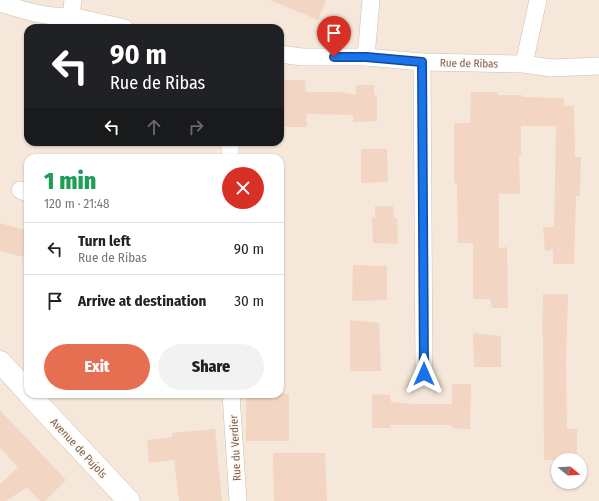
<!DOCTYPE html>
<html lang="en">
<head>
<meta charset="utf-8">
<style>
	:root { --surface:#fff; --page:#f2f2f2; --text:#222; --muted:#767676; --line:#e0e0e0; --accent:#e76f51 }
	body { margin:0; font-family:"Fira Sans Condensed",sans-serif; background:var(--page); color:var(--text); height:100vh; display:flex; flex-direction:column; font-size:15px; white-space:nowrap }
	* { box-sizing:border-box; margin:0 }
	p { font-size:13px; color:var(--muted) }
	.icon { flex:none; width:22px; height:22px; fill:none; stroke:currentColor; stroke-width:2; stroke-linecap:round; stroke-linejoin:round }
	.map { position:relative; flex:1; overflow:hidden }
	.panel { position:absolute; left:24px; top:154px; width:260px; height:244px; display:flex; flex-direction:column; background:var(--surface); border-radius:12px; box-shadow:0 1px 3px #0004 }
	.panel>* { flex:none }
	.guide { position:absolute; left:24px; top:24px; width:260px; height:122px; border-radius:12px; box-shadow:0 1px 3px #0004; background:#202124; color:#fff; overflow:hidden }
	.needle { width:26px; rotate:108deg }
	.fabs { position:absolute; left:551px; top:453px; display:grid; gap:8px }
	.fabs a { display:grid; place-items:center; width:36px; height:36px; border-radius:50%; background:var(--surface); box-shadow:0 1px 3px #0004; font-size:20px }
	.pin { position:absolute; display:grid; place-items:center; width:34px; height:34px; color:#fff; margin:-41px -17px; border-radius:50% 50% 50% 0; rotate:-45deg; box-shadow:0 0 4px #0007 }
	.pin .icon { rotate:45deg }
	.me { position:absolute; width:44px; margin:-22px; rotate:0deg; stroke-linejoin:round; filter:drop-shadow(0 0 3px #0008) }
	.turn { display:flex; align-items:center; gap:14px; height:84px; padding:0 20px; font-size:18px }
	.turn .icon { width:52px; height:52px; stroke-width:2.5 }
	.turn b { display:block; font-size:28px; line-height:34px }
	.lanes { display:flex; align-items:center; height:38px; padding:0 20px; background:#0003; justify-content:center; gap:20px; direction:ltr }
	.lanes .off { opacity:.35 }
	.round { display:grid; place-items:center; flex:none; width:42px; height:42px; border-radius:21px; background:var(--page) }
	.head { display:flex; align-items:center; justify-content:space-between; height:68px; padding:0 20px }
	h1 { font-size:24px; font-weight:800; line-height:30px; color:#1e9e55 }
	.action { display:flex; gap:8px; margin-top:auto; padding:8px 20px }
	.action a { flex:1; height:46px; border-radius:24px; background:var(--accent); color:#fff; font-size:16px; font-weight:800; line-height:46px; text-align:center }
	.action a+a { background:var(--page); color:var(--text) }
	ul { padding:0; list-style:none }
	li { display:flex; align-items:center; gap:12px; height:52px; padding:0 20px; border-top:1px solid var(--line) }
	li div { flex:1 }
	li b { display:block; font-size:15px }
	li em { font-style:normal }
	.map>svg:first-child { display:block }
	.residential { fill:#f5e8da; fill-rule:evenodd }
	.building { fill:#f3d5c3 }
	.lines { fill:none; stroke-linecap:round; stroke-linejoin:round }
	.street-casing { stroke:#d1beb0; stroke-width:18 }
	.secondary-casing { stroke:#d6c0b0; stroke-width:23 }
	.street { stroke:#fff; stroke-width:17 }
	.secondary { stroke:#fff; stroke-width:22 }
	.route-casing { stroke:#114b97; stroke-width:10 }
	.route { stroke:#1a73e8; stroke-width:7 }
	.labels { text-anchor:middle; stroke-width:3.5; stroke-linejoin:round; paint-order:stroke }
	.street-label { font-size:11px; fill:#7a5c4d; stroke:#fffaf3 }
</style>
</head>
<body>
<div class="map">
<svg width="599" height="501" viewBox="0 0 599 501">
	<rect width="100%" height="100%" fill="#fdf6ec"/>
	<path class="residential" d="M0 0H599V501H0ZM28 28H280V142H28ZM28 158H280V394H28ZM558 460H580V482H558Z"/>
	<g class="building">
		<path d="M270 0H326L318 20Z"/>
		<path d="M280 80H305L306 92H340L356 95V85H374V95H377V121L353 122V115L306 114 307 127H280Z"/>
		<path d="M471 92H497L498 95H522V97L564 98V106H574L575 157H581L580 196H576L574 264H553V250L545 251 543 227H554L556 126H521V155H519L520 194H499V248L507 247 508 308H492L490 299H473V243H458L457 183H454V123H470Z"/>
		<path d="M361 149H387L388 182 361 183Z"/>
		<path d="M375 206H393L394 218H397L398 244 373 243 372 217 375 218Z"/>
		<path d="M0 223 28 231V242L23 257 0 251Z"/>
		<path d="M353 265 387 266V300L352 301Z"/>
		<path d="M543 294H568L566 362 567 429H577V460H544L543 336H542Z"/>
		<path d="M350 320 379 323 381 371H350Z"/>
		<path d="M473 333 501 336V367H474Z"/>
		<path d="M452 384H471L470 429 452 428V425H390V428H372V394L390 395 391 402 414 404H452Z"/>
		<path d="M248 394H289V441H246V397H248Z"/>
		<path d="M0 410 66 480 45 501H40L27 487 6 501H0V484L18 467 0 448Z"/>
		<path d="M215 429 222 501H179L174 460 149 463 147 440 172 437V433Z"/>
		<path d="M273 453H325L327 501H274Z"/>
	</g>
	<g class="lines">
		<g class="street-casing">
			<g id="street">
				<path d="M0 3C20 9 50 19 71 16L125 28"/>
				<path d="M71 16 73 0"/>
				<path d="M280 54 302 57H366L422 62 524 64 551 68 599 66"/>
				<path d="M366 57 371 0"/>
				<path d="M422 62 424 374"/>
				<path d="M524 64 538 0"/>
				<path d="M230 158V142"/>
				<path d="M20 190 28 193"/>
				<path d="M231 394 238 501"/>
			</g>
		</g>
		<g class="secondary-casing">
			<g id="secondary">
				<path d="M0 362 28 392"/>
				<path d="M29 394 129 501"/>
			</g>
		</g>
		<use href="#street" class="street"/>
		<use href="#secondary" class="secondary"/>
	</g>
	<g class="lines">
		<g class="route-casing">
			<path id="route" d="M334 57H366L422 62 424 374"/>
		</g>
		<use href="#route" class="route"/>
	</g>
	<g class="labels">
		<g class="street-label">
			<text transform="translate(469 63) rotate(1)" y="4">Rue de Ribas</text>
			<text transform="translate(79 448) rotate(47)" y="4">Avenue de Pujols</text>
			<text transform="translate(235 448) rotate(-93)" y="4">Rue du Verdier</text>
		</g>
	</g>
</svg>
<div class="fabs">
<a><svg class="needle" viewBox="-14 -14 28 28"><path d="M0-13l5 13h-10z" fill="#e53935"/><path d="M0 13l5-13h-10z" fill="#767676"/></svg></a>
</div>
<div class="pin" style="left:334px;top:57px;background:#d93025"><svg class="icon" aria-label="arrive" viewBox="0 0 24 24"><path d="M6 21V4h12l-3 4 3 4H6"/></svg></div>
<svg class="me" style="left:424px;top:374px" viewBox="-20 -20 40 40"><path d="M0-17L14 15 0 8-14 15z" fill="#1a73e8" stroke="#fff" stroke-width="4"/></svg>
<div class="guide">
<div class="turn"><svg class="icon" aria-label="left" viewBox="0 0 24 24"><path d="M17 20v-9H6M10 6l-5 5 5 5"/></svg><div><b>90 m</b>Rue de Ribas</div></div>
<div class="lanes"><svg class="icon" aria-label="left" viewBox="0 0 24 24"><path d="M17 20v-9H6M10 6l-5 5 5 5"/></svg><svg class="icon off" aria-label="ahead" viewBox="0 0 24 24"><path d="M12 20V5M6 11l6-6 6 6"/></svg><svg class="icon off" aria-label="right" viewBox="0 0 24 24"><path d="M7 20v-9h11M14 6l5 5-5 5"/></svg></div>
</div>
<section class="panel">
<div class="head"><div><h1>1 min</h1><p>120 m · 21:48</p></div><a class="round" style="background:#d93025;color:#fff"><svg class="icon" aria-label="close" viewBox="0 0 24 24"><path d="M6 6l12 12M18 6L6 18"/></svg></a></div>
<ul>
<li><svg class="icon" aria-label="left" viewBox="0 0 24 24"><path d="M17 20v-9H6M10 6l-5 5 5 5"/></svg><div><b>Turn left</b><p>Rue de Ribas</p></div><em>90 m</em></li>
<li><svg class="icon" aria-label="arrive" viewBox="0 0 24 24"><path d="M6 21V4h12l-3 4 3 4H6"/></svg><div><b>Arrive at destination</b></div><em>30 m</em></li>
</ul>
<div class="action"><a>Exit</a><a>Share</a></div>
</section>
</div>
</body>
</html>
